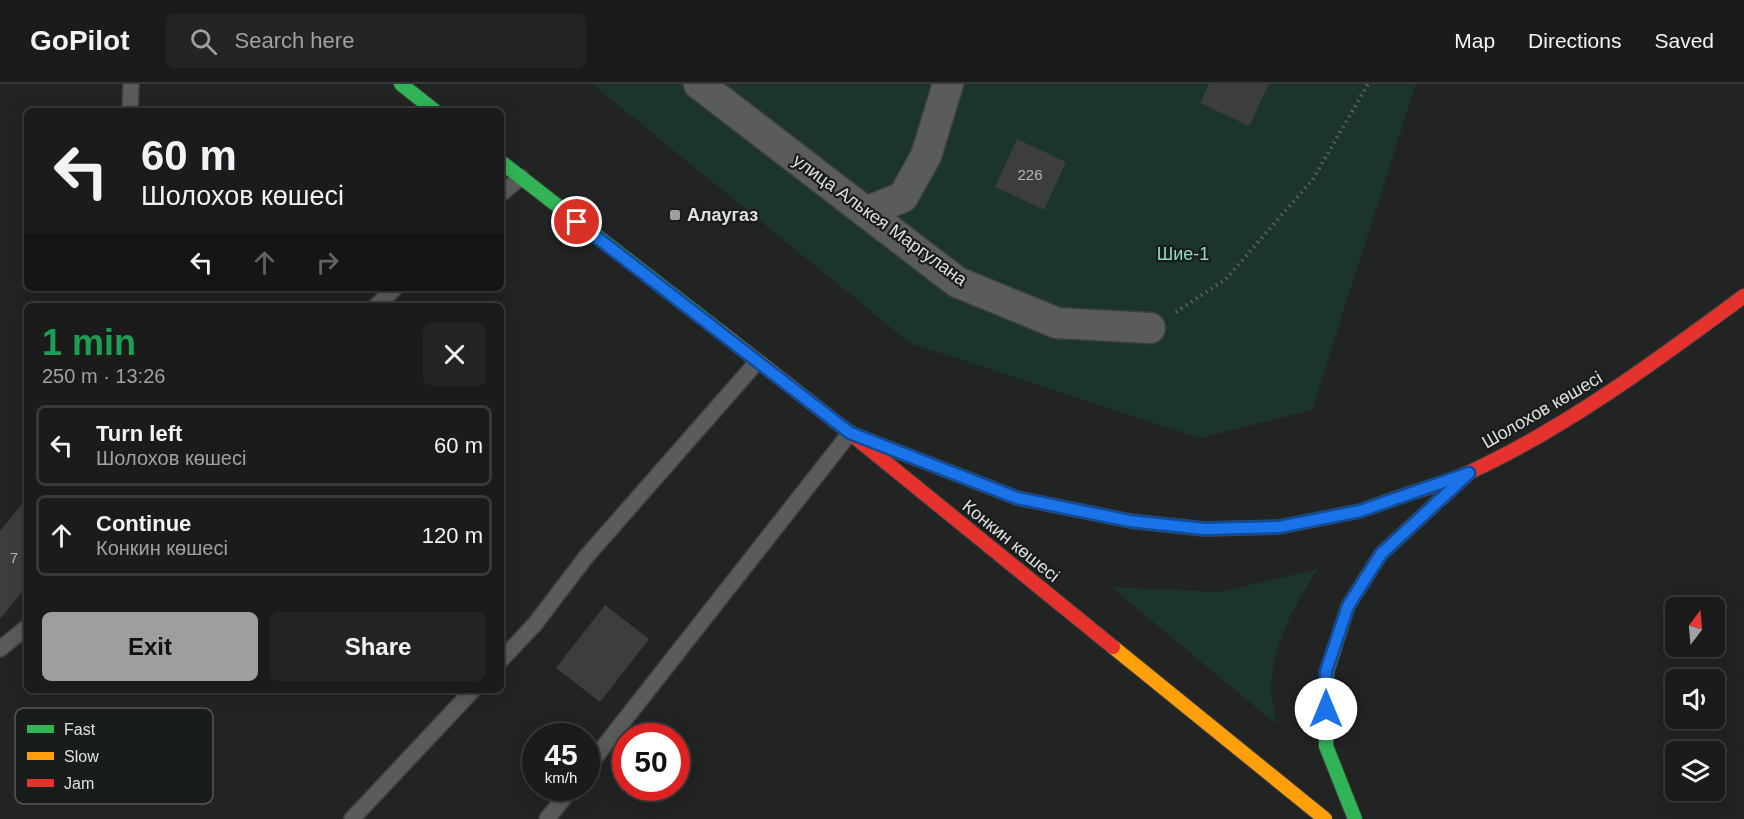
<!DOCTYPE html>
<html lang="en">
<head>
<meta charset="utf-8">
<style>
	:root { --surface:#1a1b1a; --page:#232423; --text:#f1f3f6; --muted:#9fa1a2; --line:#383939; --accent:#9d9f9e }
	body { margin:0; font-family:Arial,sans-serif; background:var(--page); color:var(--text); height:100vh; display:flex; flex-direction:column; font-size:22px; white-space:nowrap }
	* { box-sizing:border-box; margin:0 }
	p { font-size:20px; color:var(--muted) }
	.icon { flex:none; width:33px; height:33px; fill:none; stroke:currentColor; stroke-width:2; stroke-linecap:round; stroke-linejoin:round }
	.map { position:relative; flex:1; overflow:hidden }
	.side { position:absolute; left:24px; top:219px; width:480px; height:390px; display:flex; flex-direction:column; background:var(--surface); border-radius:9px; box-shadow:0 3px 15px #0003,0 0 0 2px var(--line) }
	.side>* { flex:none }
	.banner { position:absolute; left:24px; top:24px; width:480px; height:183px; border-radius:9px; box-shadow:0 3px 15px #0003,0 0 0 2px var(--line); background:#1a1b1a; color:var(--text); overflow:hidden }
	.needle { width:39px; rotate:16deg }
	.controls { position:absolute; left:1665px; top:513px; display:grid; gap:12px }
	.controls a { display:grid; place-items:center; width:60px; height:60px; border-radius:9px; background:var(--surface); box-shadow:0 3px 15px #0003,0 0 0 2px var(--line); font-size:30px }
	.speed { position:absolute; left:522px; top:639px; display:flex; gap:12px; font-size:30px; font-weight:700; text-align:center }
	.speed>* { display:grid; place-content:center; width:78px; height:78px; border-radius:50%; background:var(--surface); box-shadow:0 3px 15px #0003,0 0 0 2px var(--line); line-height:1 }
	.speed small { font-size:15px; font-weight:400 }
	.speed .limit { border:9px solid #d22; background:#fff; color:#111 }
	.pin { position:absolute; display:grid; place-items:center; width:51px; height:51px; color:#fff; margin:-26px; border:3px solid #fff; border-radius:50%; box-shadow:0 2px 6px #0007 }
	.me { position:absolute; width:66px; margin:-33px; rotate:0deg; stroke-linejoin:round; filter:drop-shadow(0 0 4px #0008) }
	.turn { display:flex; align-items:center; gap:21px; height:126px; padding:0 18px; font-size:27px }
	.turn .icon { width:78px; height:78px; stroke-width:2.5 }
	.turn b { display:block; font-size:42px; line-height:51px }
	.lanes { display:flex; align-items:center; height:57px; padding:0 18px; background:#0003; justify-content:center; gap:30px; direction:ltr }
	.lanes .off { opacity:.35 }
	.round { display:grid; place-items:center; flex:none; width:63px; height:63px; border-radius:9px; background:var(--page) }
	.headline { display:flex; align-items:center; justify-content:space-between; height:102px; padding:0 18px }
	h1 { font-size:36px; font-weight:700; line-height:45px; color:#1e9e55 }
	.cta { display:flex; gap:12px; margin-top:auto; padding:12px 18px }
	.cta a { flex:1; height:69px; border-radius:9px; background:var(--accent); color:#111; font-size:24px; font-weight:700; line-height:69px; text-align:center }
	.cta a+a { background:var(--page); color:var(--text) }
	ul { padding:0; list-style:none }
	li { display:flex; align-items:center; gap:18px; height:81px; margin:0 12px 9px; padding:0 6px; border:3px solid var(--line); border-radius:9px }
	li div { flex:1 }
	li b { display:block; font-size:22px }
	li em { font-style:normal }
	header { display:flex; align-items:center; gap:36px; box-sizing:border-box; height:84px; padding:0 30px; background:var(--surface); border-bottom:2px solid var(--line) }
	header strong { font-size:28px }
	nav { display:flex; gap:33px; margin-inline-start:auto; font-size:21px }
	.search { width:420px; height:54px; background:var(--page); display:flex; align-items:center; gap:15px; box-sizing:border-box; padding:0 21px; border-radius:9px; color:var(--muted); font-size:22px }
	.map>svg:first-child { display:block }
	.green { fill:#1b342c }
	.building { fill:#3c3e3d }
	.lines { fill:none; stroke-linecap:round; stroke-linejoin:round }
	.lane-casing { stroke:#3e403f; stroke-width:18 }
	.street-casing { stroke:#3e403f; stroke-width:33 }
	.fast-casing { stroke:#3e403f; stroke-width:16 }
	.slow-casing { stroke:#3e403f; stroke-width:16 }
	.jam-casing { stroke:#3e403f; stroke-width:16 }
	.path { stroke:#606161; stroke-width:4; stroke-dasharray:1.5 4.5; stroke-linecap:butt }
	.lane { stroke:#5a5b5b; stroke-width:15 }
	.street { stroke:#5a5b5b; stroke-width:30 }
	.fast { stroke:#30b455; stroke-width:14 }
	.slow { stroke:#ff9f0a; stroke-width:14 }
	.jam { stroke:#e5322d; stroke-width:14 }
	.route-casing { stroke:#114b97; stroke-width:15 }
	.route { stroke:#1a73e8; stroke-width:10 }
	.poi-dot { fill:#9d9f9e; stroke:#181c1a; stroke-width:2 }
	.labels { text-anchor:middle; stroke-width:4.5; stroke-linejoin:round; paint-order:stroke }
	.number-label { font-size:15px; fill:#b6b8b7 }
	.poi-label { font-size:18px; font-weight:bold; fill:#dfe1e0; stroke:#181c1a; text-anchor:start }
	.street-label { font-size:18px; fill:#dfe1e0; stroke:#181c1a }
	.park-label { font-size:18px; fill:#8ddcc0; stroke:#181c1a }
	.key { fill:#181c1a; stroke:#545755; stroke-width:1.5 }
	.key-label { font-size:16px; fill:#dfe1e0 }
</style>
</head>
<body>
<header>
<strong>GoPilot</strong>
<div class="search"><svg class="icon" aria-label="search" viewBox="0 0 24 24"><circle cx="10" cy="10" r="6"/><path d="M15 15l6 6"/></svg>Search here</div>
<nav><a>Map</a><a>Directions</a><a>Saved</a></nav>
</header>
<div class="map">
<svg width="1744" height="735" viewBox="0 0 1744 735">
	<rect width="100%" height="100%" fill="#222423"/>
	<g class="green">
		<path d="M592 0H1416L1312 326 1200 354 910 259Z"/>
		<path d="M1318 485C1295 521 1273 558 1271 602 1271 614 1275 628 1276 640L1111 503 1220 508Z"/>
	</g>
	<g class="building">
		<path d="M1209 0H1269L1249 42 1200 19Z"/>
		<path d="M1017 55 1066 78 1044 126 995 103Z"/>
		<path d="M27 414V502L0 535V447Z"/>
		<path d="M605 521 649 555 600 618 556 584Z"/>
	</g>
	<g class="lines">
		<g class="lane-casing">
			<g id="lane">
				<path d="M130 27 131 0"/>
				<path d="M501 110 521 93"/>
				<path d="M376 222 395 204"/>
				<path d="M0 565 27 543"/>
				<path d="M501 576 535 540 586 473 757 278"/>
				<path d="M586 685 850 349"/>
				<path d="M352 735 473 606"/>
				<path d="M547 735 572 704"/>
			</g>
		</g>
		<g class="street-casing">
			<g id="street">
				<path d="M699 0 957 198 1057 239 1150 244"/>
				<path d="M866 128 903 113 926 72 948 0"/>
			</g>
		</g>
		<g class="fast-casing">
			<g id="fast">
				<path d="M401 0 435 27"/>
				<path d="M501 78 722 249"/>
				<path d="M940 384 1017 414 1130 437 1204 445 1279 443 1360 427 1405 411"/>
				<path d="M1355 735 1326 662 1327 587 1348 522 1381 470 1469 389"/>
			</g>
		</g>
		<g class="slow-casing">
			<g id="slow">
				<path d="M722 249 850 349 940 384"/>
				<path d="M1113 563 1325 735"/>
			</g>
		</g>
		<g class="jam-casing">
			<g id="jam">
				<path d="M856 354 1113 563"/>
				<path d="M1405 411C1426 404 1450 398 1470 388 1569 342 1657 276 1744 212"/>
			</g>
		</g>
		<path class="path" d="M1176 228 1226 195 1313 95 1368 0"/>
		<use href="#lane" class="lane"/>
		<use href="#street" class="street"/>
		<use href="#fast" class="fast"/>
		<use href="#slow" class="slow"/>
		<use href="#jam" class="jam"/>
	</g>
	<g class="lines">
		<g class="route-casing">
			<path id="route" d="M577 138 850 349 1017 414 1130 437 1204 445 1279 443 1360 427 1469 389 1381 470 1348 522 1326 587V625"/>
		</g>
		<use href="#route" class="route"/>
	</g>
	<rect class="poi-dot" x="669" y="125" width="12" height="12" rx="3"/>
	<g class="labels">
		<g class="number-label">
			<text x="1030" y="96">226</text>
			<text x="14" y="479">7</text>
		</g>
		<g class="poi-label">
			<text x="687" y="137">Алаугаз</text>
		</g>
		<g class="street-label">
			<text transform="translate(880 136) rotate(36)" y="6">улица Алькея Маргулана</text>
			<text transform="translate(1542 326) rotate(-30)" y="6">Шолохов көшесі</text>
			<text transform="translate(1011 457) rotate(39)" y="6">Конкин көшесі</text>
		</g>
		<g class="park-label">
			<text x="1183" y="176">Шие-1</text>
		</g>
	</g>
	<rect x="15" y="624" width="198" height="96" rx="9" class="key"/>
	<rect x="27" y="641" width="27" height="8" fill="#30b455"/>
	<rect x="27" y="668" width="27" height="8" fill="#ff9f0a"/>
	<rect x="27" y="695" width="27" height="8" fill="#e5322d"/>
	<g class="key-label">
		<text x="64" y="651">Fast</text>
		<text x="64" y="678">Slow</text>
		<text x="64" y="705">Jam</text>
	</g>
</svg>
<div class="controls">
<a><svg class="needle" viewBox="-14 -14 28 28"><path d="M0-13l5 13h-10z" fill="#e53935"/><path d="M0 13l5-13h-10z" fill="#9fa1a2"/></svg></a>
<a><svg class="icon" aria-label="sound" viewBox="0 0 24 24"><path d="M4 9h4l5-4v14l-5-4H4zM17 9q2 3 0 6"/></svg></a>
<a><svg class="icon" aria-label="layers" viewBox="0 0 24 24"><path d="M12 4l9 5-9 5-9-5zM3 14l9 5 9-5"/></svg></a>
</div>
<div class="speed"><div>45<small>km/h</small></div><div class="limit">50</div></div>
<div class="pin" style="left:577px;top:138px;background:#d93025"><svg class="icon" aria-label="arrive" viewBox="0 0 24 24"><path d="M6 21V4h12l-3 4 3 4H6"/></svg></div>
<svg class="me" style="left:1326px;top:625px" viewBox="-20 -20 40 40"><circle r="19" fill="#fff"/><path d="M0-13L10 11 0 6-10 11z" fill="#1a73e8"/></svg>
<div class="banner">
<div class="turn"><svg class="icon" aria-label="left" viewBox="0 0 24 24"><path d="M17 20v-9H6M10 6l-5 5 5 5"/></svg><div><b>60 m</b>Шолохов көшесі</div></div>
<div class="lanes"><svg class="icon" aria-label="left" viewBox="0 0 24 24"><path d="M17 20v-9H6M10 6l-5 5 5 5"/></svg><svg class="icon off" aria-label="ahead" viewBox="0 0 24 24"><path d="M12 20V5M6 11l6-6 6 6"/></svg><svg class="icon off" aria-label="right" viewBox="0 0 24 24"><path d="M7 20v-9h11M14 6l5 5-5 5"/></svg></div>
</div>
<section class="side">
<div class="headline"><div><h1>1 min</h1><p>250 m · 13:26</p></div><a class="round"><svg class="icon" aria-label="close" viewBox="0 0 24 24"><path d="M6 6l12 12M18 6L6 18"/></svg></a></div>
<ul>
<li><svg class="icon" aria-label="left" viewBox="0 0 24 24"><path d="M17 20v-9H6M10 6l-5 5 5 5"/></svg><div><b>Turn left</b><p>Шолохов көшесі</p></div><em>60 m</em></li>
<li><svg class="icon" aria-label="ahead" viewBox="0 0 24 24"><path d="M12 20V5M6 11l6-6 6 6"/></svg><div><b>Continue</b><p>Конкин көшесі</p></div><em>120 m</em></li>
</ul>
<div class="cta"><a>Exit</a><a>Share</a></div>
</section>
</div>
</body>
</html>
